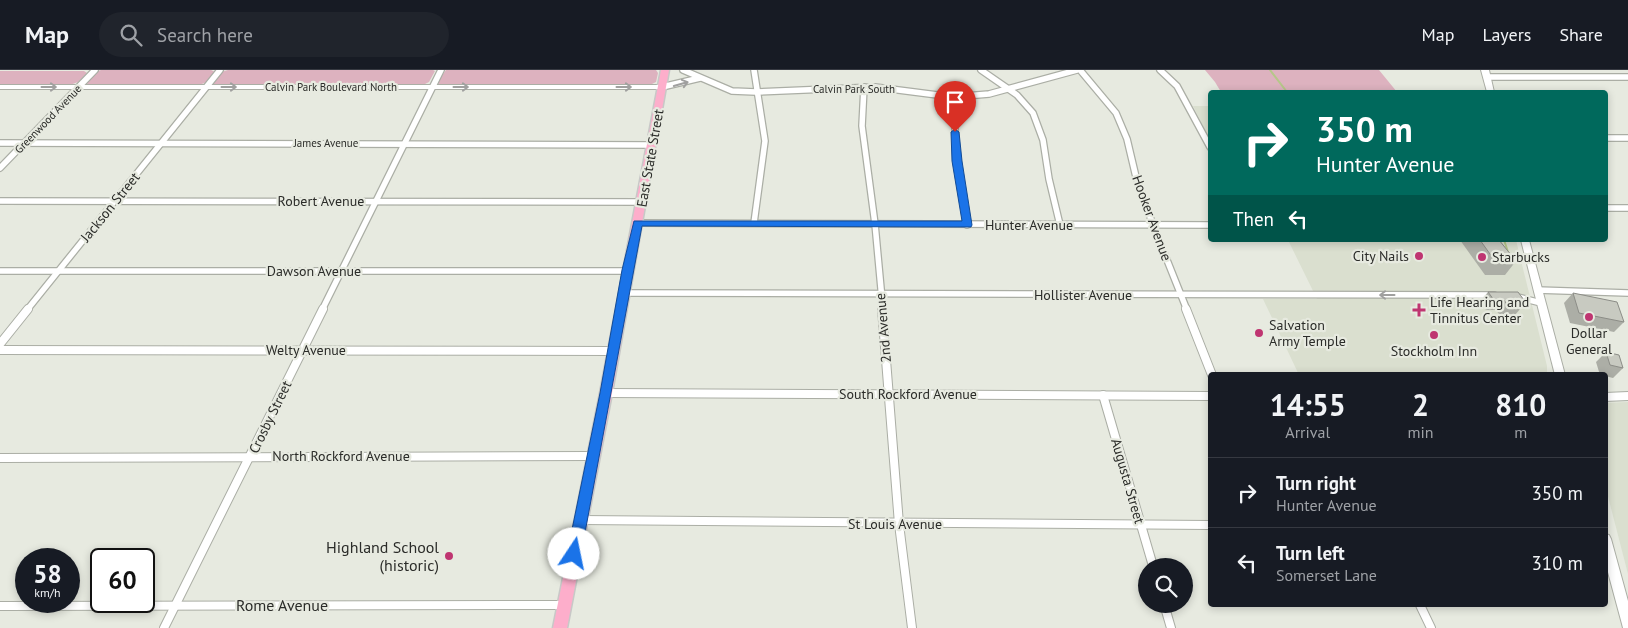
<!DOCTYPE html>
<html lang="en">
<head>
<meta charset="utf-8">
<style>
	:root { --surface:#171b24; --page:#20242c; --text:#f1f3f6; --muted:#9ea1a6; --line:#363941 }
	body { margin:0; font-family:"PT Sans",sans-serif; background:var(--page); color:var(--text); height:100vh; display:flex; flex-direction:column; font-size:19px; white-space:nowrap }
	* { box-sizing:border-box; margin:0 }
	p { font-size:16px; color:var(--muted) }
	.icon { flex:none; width:28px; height:28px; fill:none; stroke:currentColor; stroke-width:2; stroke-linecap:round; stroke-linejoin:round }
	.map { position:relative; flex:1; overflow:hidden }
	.drawer { position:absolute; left:1208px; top:302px; width:400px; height:235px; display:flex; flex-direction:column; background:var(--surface); border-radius:5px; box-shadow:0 2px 8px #0003 }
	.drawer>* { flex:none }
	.guide { position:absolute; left:1208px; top:20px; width:400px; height:152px; border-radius:5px; box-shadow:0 2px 8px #0003; background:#00695c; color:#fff; overflow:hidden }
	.buttons { position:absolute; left:1138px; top:488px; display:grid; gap:10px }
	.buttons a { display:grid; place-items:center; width:55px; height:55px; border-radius:50%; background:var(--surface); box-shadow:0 2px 8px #0003; font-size:25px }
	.speed { position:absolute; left:15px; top:478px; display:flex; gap:10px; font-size:25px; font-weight:700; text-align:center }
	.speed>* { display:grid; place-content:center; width:65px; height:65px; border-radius:50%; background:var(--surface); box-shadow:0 2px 8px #0003; line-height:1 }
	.speed small { font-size:12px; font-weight:400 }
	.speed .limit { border:2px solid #111; border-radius:8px; background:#fff; color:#111 }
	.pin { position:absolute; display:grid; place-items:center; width:42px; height:42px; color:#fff; margin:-51px -21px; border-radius:50% 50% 50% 0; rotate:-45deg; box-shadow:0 0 5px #0007 }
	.pin .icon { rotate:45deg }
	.me { position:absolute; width:55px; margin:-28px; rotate:11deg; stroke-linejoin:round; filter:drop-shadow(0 0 4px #0008) }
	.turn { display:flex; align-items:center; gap:18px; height:105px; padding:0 25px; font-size:22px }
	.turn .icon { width:65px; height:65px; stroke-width:2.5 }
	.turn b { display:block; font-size:35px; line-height:42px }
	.then { display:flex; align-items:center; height:48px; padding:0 25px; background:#0003; gap:10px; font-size:19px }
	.eta { display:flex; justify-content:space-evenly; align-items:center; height:85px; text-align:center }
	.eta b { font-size:30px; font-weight:800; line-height:35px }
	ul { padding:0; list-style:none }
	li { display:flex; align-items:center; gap:15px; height:70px; padding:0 25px; border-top:1px solid var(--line) }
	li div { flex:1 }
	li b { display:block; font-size:19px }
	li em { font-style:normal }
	header { display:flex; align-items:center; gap:30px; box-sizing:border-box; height:70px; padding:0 25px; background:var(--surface); border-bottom:1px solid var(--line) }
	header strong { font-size:24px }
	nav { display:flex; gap:28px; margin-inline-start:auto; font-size:18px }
	.search { width:350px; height:45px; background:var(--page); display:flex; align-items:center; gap:12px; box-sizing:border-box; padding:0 18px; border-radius:28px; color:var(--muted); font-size:19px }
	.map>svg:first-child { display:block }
	.built { fill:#dadfcf }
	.green { fill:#ddb2bf }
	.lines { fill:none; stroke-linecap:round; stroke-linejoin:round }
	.stream { stroke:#b5c789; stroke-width:2 }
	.street-far1-casing { stroke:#abaea5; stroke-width:8 }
	.street-casing { stroke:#abaea5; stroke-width:10 }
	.secondary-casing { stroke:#abaea5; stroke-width:2 }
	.primary-casing { stroke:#c8c8c7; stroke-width:3 }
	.street-far1 { stroke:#fff; stroke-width:5.5 }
	.street { stroke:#fff; stroke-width:8 }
	.secondary { fill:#fff; fill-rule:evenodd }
	.primary { fill:#fdaecb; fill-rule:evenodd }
	.wall { fill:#acaea6 }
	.building { fill:#c8cac1; stroke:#8c8d87 }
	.oneway { stroke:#a0a09f }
	.route { fill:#1a73e8; stroke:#114b97 }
	.poi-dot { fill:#bf3571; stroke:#e7eae0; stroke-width:2 }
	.labels { text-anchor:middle; stroke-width:4.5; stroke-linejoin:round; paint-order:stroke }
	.far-street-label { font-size:11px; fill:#2b2c29; stroke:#e7eae0 }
	.street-label { font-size:14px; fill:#2b2c29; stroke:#e7eae0 }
	.poi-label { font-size:14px; fill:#2b2c29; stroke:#e7eae0; text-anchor:start }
	.near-poi-label { font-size:16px; fill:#2b2c29; stroke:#e7eae0; text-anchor:end }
	.near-street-label { font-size:16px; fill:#2b2c29; stroke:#e7eae0 }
</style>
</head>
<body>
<header>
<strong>Map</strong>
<div class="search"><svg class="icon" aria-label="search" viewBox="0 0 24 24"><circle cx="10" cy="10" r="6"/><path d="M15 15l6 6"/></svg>Search here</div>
<nav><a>Map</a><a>Layers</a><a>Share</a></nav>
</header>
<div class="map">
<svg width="1628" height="558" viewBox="0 0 1628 558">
	<rect width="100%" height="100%" fill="#e7eae0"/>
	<g class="built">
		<path d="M1193 36H1210V70Z"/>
		<path d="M1288 170H1516L1547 296V305H1299L1263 229H1317Z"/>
		<path d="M1628 332V504L1605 415V333Z"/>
	</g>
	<g class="green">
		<path d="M101 0H211L215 2 207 12 199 15H86L96 2Z"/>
		<path d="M228 0H433L435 1 429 12 423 15 213 14 221 2Z"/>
		<path d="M446 0H656L658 3 656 12 650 15H439L438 11Z"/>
		<path d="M1205 0H1379L1397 22H1221L1215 12Z"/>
		<path d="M0 1H84L87 3 78 12 70 15H0Z"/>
	</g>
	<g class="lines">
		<g class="stream">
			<path d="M1270 0 1287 22"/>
			<path d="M1504 170 1509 185"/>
		</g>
		<g class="street-far1-casing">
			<g id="street-far1">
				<path d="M683 0 732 21 756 22 875 17 953 27 989 24 1077 0"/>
				<path d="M754 0 765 71 754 153"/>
				<path d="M981 0 1017 25 1033 43 1043 70 1049 109 1060 155"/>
				<path d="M1080 0 1116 43 1127 69 1136 107 1153 155 1187 240"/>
				<path d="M1160 0 1177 16 1210 77"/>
				<path d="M1487 7H1628"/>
				<path d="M662 17 700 8"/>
				<path d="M864 17 862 56 875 154 883 240"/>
				<path d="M953 27 957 91 967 155"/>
				<path d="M1605 68H1628"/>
				<path d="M0 73 652 75"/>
				<path d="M0 98 95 0"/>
				<path d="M0 131 642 132"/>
				<path d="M1605 138H1628"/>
				<path d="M638 153 1210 155"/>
				<path d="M0 201H627"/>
				<path d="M1537 220 1628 223"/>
				<path d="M624 223 1494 225"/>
				<path d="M1514 226 1541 233"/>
				<path d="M27 240 220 0"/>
				<path d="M322 240 441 0"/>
			</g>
		</g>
		<g class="street-casing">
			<g id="street">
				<path d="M882 239 899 454 912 558"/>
				<path d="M1186 239 1212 305"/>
				<path d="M0 274 28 239"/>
				<path d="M1103 325 1153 496"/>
				<path d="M0 388 592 386"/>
				<path d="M580 450 1210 455"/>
				<path d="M1164 534 1171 558"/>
				<path d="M1420 535 1431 558"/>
				<path d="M0 536 564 535"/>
				<path d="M164 558 323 239"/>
			</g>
		</g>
		<g class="secondary-casing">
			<g id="secondary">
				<path d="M1481 0H1489L1494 22H1487Z"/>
				<path d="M0 15H662L666 17 662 19H0Z"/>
				<path d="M1521 170H1529L1565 305H1555Z"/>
				<path d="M0 276 613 277 618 281 613 285 0 284Z"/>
				<path d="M606 319 1210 322V330L606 327 602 326 601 323 602 320Z"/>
				<path d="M1628 322V330L1605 331V323Z"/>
				<path d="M1605 464 1609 465 1611 469 1628 531V558H1623L1622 554 1605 491Z"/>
			</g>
		</g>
		<g class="primary-casing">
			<path id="primary" d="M661 0H669L612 323 567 558H553L600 323Z"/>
		</g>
		<use href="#street-far1" class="street-far1"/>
		<use href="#street" class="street"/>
		<use href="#secondary" class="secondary"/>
		<use href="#primary" class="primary"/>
	</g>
	<g class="wall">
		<path d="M1460 170H1499L1516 191 1505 205H1485Z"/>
		<path d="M1488 222 1524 230 1520 235 1522 237 1513 247H1501L1496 240H1486L1480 232Z"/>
		<path d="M1573 223 1624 252 1614 262 1570 253 1564 233Z"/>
		<path d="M1606 282 1623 298 1613 308 1605 306V305H1600L1596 292Z"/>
	</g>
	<g class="building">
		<path d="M1480 170H1499L1516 191H1495Z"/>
		<path d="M1488 222H1518L1524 230H1516L1522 237H1509L1504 230H1494Z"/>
		<path d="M1573 223 1617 232 1624 252 1579 243Z"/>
		<path d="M1606 282 1619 285 1623 298 1610 295Z"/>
	</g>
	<defs><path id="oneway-shaft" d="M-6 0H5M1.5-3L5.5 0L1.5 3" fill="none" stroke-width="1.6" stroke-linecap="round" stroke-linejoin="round" transform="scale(1.25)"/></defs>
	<g class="oneway">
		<use href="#oneway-shaft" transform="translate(681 14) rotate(-16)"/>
		<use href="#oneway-shaft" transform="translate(49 17)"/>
		<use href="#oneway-shaft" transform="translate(229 17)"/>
		<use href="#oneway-shaft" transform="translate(461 17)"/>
		<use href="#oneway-shaft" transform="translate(624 17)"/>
		<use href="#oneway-shaft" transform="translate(1387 225) rotate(-180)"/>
	</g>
	<path class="route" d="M955 59 959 62 962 91 972 155 971 157 642 156 581 484 579 488 574 490 569 488 567 484 600 323 622 200 634 151H962L952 91 951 62Z"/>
	<g class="poi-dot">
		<circle cx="1419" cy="186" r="5"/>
		<circle cx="1482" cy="187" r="5"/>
		<path d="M1416.5 232.5h5v5h5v5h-5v5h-5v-5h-5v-5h5z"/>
		<circle cx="1589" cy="247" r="5"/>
		<circle cx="1259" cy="263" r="5"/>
		<circle cx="1434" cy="265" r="5"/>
		<circle cx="449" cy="486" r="5"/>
	</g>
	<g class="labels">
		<g class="far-street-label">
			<text x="331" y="21">Calvin Park Boulevard North</text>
			<text x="854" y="23">Calvin Park South</text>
			<text transform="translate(48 49) rotate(-46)" y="4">Greenwood Avenue</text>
			<text x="326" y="77">James Avenue</text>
		</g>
		<g class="street-label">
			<text transform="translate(650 88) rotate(-80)" y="5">East State Street</text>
			<text x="321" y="136">Robert Avenue</text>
			<text transform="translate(110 137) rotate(-51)" y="5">Jackson Street</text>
			<text transform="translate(1152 148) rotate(70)" y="5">Hooker Avenue</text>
			<text x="1029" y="160">Hunter Avenue</text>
			<text x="314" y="206">Dawson Avenue</text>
			<text x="1083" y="230">Hollister Avenue</text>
			<text transform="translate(883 258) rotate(-95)" y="5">2nd Avenue</text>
			<text x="306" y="285">Welty Avenue</text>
			<text x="908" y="329">South Rockford Avenue</text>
			<text transform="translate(270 347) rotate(-64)" y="5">Crosby Street</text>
			<text x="341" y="391">North Rockford Avenue</text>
			<text transform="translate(1128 411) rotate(74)" y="5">Augusta Street</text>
			<text x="895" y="459">St Louis Avenue</text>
		</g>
		<g class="poi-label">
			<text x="1409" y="191" text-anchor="end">City Nails</text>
			<text x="1492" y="192">Starbucks</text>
			<text x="1430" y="237">Life Hearing and<tspan x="1430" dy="16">Tinnitus Center</tspan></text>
			<text x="1269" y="260">Salvation<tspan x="1269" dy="16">Army Temple</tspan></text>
			<text x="1589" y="268" text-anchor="middle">Dollar<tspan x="1589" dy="16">General</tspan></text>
			<text x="1434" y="286" text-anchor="middle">Stockholm Inn</text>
		</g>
		<g class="near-poi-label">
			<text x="439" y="483">Highland School<tspan x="439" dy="18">(historic)</tspan></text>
		</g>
		<g class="near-street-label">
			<text x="282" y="541">Rome Avenue</text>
		</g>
	</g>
</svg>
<div class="buttons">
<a><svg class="icon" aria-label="search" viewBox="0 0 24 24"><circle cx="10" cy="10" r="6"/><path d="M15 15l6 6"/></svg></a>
</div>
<div class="speed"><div>58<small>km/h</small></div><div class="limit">60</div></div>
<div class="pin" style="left:955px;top:62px;background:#d93025"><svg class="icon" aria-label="arrive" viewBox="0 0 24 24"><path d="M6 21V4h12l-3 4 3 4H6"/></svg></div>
<svg class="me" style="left:574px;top:484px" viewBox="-20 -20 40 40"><circle r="19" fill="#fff"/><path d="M0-13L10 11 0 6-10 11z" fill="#1a73e8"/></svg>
<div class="guide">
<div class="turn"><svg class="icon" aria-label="right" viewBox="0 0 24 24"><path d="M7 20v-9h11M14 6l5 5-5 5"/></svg><div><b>350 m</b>Hunter Avenue</div></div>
<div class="then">Then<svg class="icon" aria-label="left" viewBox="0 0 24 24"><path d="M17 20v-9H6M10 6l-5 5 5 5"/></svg></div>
</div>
<section class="drawer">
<div class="eta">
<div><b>14:55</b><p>Arrival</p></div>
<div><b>2</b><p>min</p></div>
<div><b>810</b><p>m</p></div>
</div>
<ul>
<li><svg class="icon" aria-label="right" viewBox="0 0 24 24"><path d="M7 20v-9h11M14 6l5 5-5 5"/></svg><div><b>Turn right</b><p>Hunter Avenue</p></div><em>350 m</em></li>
<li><svg class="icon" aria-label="left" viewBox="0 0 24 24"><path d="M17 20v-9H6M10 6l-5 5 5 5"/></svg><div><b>Turn left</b><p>Somerset Lane</p></div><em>310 m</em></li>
</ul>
</section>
</div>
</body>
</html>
